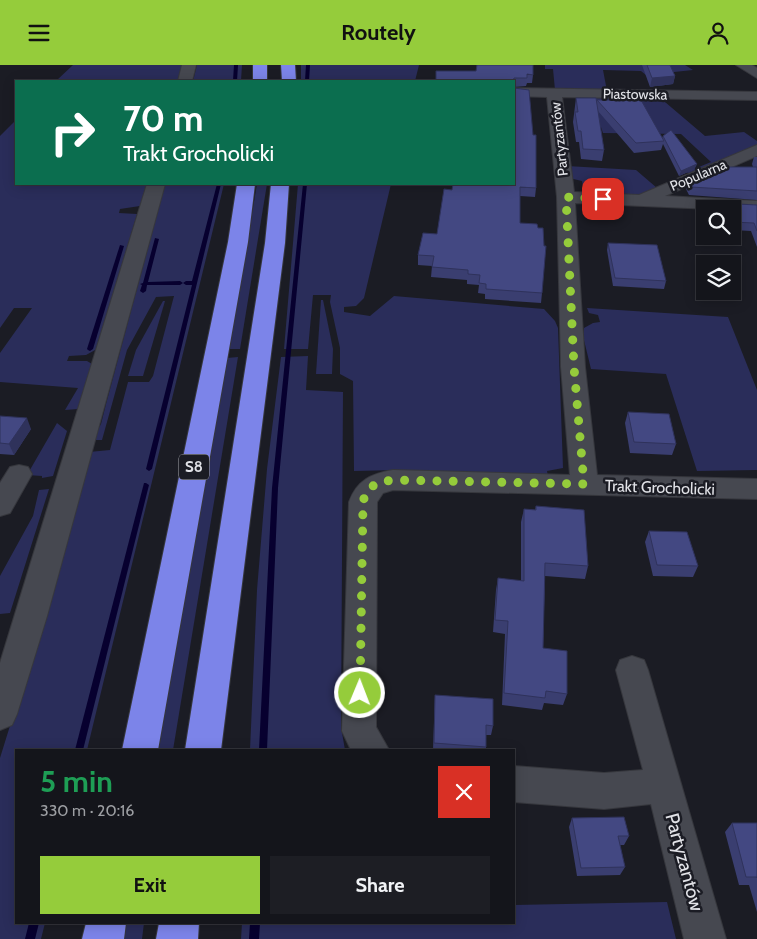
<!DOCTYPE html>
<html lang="en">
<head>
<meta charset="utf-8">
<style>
	:root { --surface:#14151b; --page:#1d1e24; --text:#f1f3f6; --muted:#9d9fa3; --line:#33343a; --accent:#95cc3b }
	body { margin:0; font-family:Cabin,sans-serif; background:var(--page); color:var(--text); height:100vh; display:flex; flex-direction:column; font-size:19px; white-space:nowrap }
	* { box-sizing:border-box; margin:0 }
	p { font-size:16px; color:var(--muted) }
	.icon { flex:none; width:28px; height:28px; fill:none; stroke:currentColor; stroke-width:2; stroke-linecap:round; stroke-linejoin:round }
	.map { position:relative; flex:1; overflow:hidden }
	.details { position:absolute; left:15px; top:684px; width:500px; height:175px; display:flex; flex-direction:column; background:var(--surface); border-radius:0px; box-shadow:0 2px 12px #0003,0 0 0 1px var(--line) }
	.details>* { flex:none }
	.banner { position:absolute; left:15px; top:15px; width:500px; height:105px; border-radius:0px; box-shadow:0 2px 12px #0003,0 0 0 1px var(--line); background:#0b6e4f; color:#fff; overflow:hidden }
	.fabs { position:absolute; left:696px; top:135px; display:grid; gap:10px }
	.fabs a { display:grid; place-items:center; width:45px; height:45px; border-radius:0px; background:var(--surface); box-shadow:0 2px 12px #0003,0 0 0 1px var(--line); font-size:25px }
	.pin { position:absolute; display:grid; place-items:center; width:42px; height:42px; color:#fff; margin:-21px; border-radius:10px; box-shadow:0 2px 8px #0006 }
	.me { position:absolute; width:55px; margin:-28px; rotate:1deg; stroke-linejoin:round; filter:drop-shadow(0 0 4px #0008) }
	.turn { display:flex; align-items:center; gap:18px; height:105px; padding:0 25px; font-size:22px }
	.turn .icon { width:65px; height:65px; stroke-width:2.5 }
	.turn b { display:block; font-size:35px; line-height:42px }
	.round { display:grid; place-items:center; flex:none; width:52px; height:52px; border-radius:0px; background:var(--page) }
	.headline { display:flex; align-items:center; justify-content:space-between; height:85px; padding:0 25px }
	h1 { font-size:30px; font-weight:700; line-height:38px; color:#1e9e55 }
	.action { display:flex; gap:10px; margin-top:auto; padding:10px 25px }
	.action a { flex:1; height:58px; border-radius:0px; background:var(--accent); color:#111; font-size:20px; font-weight:700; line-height:58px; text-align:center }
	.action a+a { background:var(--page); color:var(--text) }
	header { display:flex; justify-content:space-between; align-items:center; height:65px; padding:0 25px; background:var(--accent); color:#111; font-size:22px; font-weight:700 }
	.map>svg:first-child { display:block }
	.green { fill:#2a2d5a }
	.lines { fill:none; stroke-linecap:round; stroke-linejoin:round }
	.stream { fill:#07002f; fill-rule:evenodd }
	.minor-casing { stroke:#36373d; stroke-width:2 }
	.highway-casing { stroke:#36373d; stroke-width:2 }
	.minor { fill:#464850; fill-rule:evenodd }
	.highway { fill:#7c84e9; fill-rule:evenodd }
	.wall { fill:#3a3e70 }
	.shaded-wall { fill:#2f325b }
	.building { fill:#434882; stroke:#2f325b }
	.route { stroke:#95cc3b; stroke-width:9; stroke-dasharray:0 16.2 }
	.labels { text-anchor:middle; stroke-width:5; stroke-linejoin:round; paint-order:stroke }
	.far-street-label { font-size:14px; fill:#e2e3e8; stroke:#1b1c24 }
	.shield { fill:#1b1c24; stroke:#a6a7ad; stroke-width:1 }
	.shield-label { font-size:15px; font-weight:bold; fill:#e2e3e8 }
	.street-label { font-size:16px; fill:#e2e3e8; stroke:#1b1c24 }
	.near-street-label { font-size:19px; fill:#e2e3e8; stroke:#1b1c24 }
</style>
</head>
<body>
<header><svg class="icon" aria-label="menu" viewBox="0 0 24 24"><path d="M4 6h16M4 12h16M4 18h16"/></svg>Routely<svg class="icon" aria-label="person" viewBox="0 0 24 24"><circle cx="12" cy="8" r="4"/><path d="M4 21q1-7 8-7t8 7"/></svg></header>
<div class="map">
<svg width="757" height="874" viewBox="0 0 757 874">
	<rect width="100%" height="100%" fill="#1b1c24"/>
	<g class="green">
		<path d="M73 0H182L178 16H56Z"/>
		<path d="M197 0H242L241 16H193Z"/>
		<path d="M301 0H419L415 16H301Z"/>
		<path d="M545 0H685L693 5 646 10 641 6 603 5 607 26 555 25 553 4H545Z"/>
		<path d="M590 30 654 32 665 37 705 71 744 67 757 76V82L689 109 687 107 711 97 681 69 603 68Z"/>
		<path d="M16 55V119H147L140 141 120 144 119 148 137 149 97 284 86 290 69 291 67 296H87L92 299 78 344 65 345 78 323 0 317V288L32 243H14L0 263V71Z"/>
		<path d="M567 101 636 105 657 123 636 132 584 129 582 116 569 113Z"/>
		<path d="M165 119H224L87 685H16V858H45L41 874H0V693L40 564 89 387 110 385 128 317H149L153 311 174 231 156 232 127 285 102 375H92L101 359 106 339Z"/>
		<path d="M257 119H267L240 284H229Z"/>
		<path d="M298 119H391L364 233 356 241 344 242V247L370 251 394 231 544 244 555 256 558 263 563 403 547 406 548 411 399 405 354 406 353 316 340 309V283L330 237 331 230H313L308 284H284Z"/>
		<path d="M321 235H323L333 284 332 309H316Z"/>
		<path d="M163 236H165L143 311H128L136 285Z"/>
		<path d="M587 243 728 252 757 325V405L697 406 666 309 591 304 583 271 584 263 593 258 600 257 598 250 589 248Z"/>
		<path d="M308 291 306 325 343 327 341 662 345 685H250L257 525 267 404 281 292Z"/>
		<path d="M238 292 173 685H154L227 293Z"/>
		<path d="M57 358 67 366 53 411 42 413V411L27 410Z"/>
		<path d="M49 424 10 548 0 549V511L33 451 39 425Z"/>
		<path d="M667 837 676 874H241L242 858H514V840Z"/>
		<path d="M123 858H144L142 874H120Z"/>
	</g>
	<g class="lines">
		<g class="stream">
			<path d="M234 0H238L237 16H233Z"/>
			<path d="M306 0H310L309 16H305Z"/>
			<path d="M217 119H221L152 404 149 406 146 404 192 220H186L183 218 186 216H192Z"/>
			<path d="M303 119H307L278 423 267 685H259L272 423Z"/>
			<path d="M155 173 159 174 148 217 180 216 183 218 180 220H147L146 226 143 228 140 226 142 220 140 219 143 218Z"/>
			<path d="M120 180 124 181 93 284 90 286 88 285 87 284Z"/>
			<path d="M144 418H146L149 420 83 685H75Z"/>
			<path d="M29 858H39L35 874H25Z"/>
			<path d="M250 858H260L259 874H249Z"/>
		</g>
		<g class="minor-casing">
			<g id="minor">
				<path d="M182 0H196L192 16H178Z"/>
				<path d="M736 0H752L757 3V13Z"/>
				<path d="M514 23 757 27V35L562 32 574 127 639 130 757 80V91L665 131 757 136V146L575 138 585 302 597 410 757 414V434L393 425 383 428 377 437 376 662 389 685H351L342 666 349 437C357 415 371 409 393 405L570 410 561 302 557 132 547 32 514 31Z"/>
				<path d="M147 119H165L47 551 17 649 12 660 0 665V598Z"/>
				<path d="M19 400 28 402 32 409 10 448 0 451V418L10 402Z"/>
				<path d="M632 591 644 595 648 605 726 874H684L651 739 604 744 514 737V701L604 708 643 705 616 605 620 595Z"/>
			</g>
		</g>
		<g class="highway-casing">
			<g id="highway">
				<rect x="253" y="0" width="14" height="16"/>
				<path d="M281 0H295L296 16H282Z"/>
				<path d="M237 119H255L248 177 158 685H122L228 177Z"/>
				<path d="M271 119H289L285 178 221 685H185L265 178Z"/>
				<path d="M86 858H126L124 874H82Z"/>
				<path d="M159 858H199L198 874H156Z"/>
			</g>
		</g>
		<use href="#minor" class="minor"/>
		<use href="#highway" class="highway"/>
	</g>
	<g class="wall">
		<path d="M642 0H670L675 11 673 19 650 22Z"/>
		<path d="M436 6 533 10 532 18H527L526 21 514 22V16Z"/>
		<path d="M576 33 597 39V35L662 73 663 71 695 104 679 111 663 79 661 85 634 88 598 46 604 85 602 96 581 94 579 77H576L573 57Z"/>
		<path d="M754 92H757V135L689 130 686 124 688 116 753 102 752 99Z"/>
		<path d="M453 119 536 123 535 132 520 131V158L542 228 541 238 485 234V229L478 228 479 220 467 219V215L431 212 432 201 418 200V190L437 169 452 125Z"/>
		<path d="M699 137 757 140V182L751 166 732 165V144H705V163L696 145Z"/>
		<path d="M608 178 666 216 664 224 613 221 607 185Z"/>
		<path d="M628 347 676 379 672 390 630 388 625 358Z"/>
		<path d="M0 351 31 364 14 390 0 389Z"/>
		<path d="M536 441 588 501 585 514 545 511 543 583 567 629 563 640 544 638 542 645 502 640 505 569 493 567 496 525 498 513 521 516V457L524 444 535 445Z"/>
		<path d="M649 466 698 501 693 512 653 511 645 477Z"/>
		<path d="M435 630 493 661 491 670H486V685H433Z"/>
		<path d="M572 753 629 771 624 780H620L625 802 620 810 577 811 569 762Z"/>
		<path d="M732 758H757V847L749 820H739L725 767Z"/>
	</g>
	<g class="shaded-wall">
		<path d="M675 11 673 19 650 22 652 13Z"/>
		<path d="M697 99 695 104 679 111 681 106Z"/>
		<path d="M27 353 31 364 14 390 9 379Z"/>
	</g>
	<g class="building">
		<path d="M477 0H533V10L527 9V13H514L513 16H436V6H476Z"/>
		<path d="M647 0H670L675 11 652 13Z"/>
		<path d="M514 23 529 25 533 70H536V123L520 122V158L537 159 538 163H543L544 181H546L542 228 486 224V219L479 218 480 210 468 209V205L432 202 434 191 418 190 423 168 437 169 444 124 452 125 453 119H514Z"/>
		<path d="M576 33H596L604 85 583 84 581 66H578L575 47H578Z"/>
		<path d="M597 35H641L664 76 636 78Z"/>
		<path d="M671 65 697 99 681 106 663 71Z"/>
		<path d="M721 102H757V126L691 122 688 116Z"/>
		<path d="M699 137 757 140V166L754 158 732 157V144H705V150Z"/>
		<path d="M608 178 657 180 666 216 615 213Z"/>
		<path d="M628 347 669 349 676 379 634 377Z"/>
		<path d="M0 351 27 353 9 379 0 378Z"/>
		<path d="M536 441 584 445 588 501 545 498 543 583 567 586V629L546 626 545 633 504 628 508 556 495 555 498 513 524 516V444L536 445Z"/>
		<path d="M649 466 687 467 698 501 657 500Z"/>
		<path d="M435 630 493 634V661L486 660V682L434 678Z"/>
		<path d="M624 752 629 771H618L625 802 581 803 572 753Z"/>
		<path d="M732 758H757V813V812H746Z"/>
	</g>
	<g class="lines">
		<path class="route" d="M360 628 363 437C367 420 378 417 393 415L584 419 574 302 566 132 603 134"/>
	</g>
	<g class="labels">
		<g class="far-street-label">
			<text transform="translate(635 29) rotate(1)" y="5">Piastowska</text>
			<text transform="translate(559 74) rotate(-96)" y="5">Partyzantów</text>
			<text transform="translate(698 110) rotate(-23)" y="5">Popularna</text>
		</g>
		<rect class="shield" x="179" y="389.5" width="30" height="25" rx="4"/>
		<g class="shield-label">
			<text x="194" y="407">S8</text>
		</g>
		<g class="street-label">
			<text transform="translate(660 422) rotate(2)" y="6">Trakt Grocholicki</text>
		</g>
		<g class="near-street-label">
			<text transform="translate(685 797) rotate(75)" y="7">Partyzantów</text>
		</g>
	</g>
</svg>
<div class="fabs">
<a><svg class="icon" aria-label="search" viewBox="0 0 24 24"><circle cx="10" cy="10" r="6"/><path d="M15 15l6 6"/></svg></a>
<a><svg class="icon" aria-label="layers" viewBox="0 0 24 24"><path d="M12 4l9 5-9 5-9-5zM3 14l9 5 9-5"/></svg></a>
</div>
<div class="pin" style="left:603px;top:134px;background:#d93025"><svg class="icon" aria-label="arrive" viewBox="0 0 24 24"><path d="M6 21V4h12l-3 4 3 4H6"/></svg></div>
<svg class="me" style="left:360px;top:628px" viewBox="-20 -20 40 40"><circle r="17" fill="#95cc3b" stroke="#fff" stroke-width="3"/><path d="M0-11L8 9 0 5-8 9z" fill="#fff"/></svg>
<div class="banner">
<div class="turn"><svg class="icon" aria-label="right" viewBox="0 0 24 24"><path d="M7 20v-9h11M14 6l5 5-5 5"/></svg><div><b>70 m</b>Trakt Grocholicki</div></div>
</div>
<section class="details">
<div class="headline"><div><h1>5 min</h1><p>330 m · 20:16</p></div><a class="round" style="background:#d93025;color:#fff"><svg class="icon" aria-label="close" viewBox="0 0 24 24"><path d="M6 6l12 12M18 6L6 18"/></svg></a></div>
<div class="action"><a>Exit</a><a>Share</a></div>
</section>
</div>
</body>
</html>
